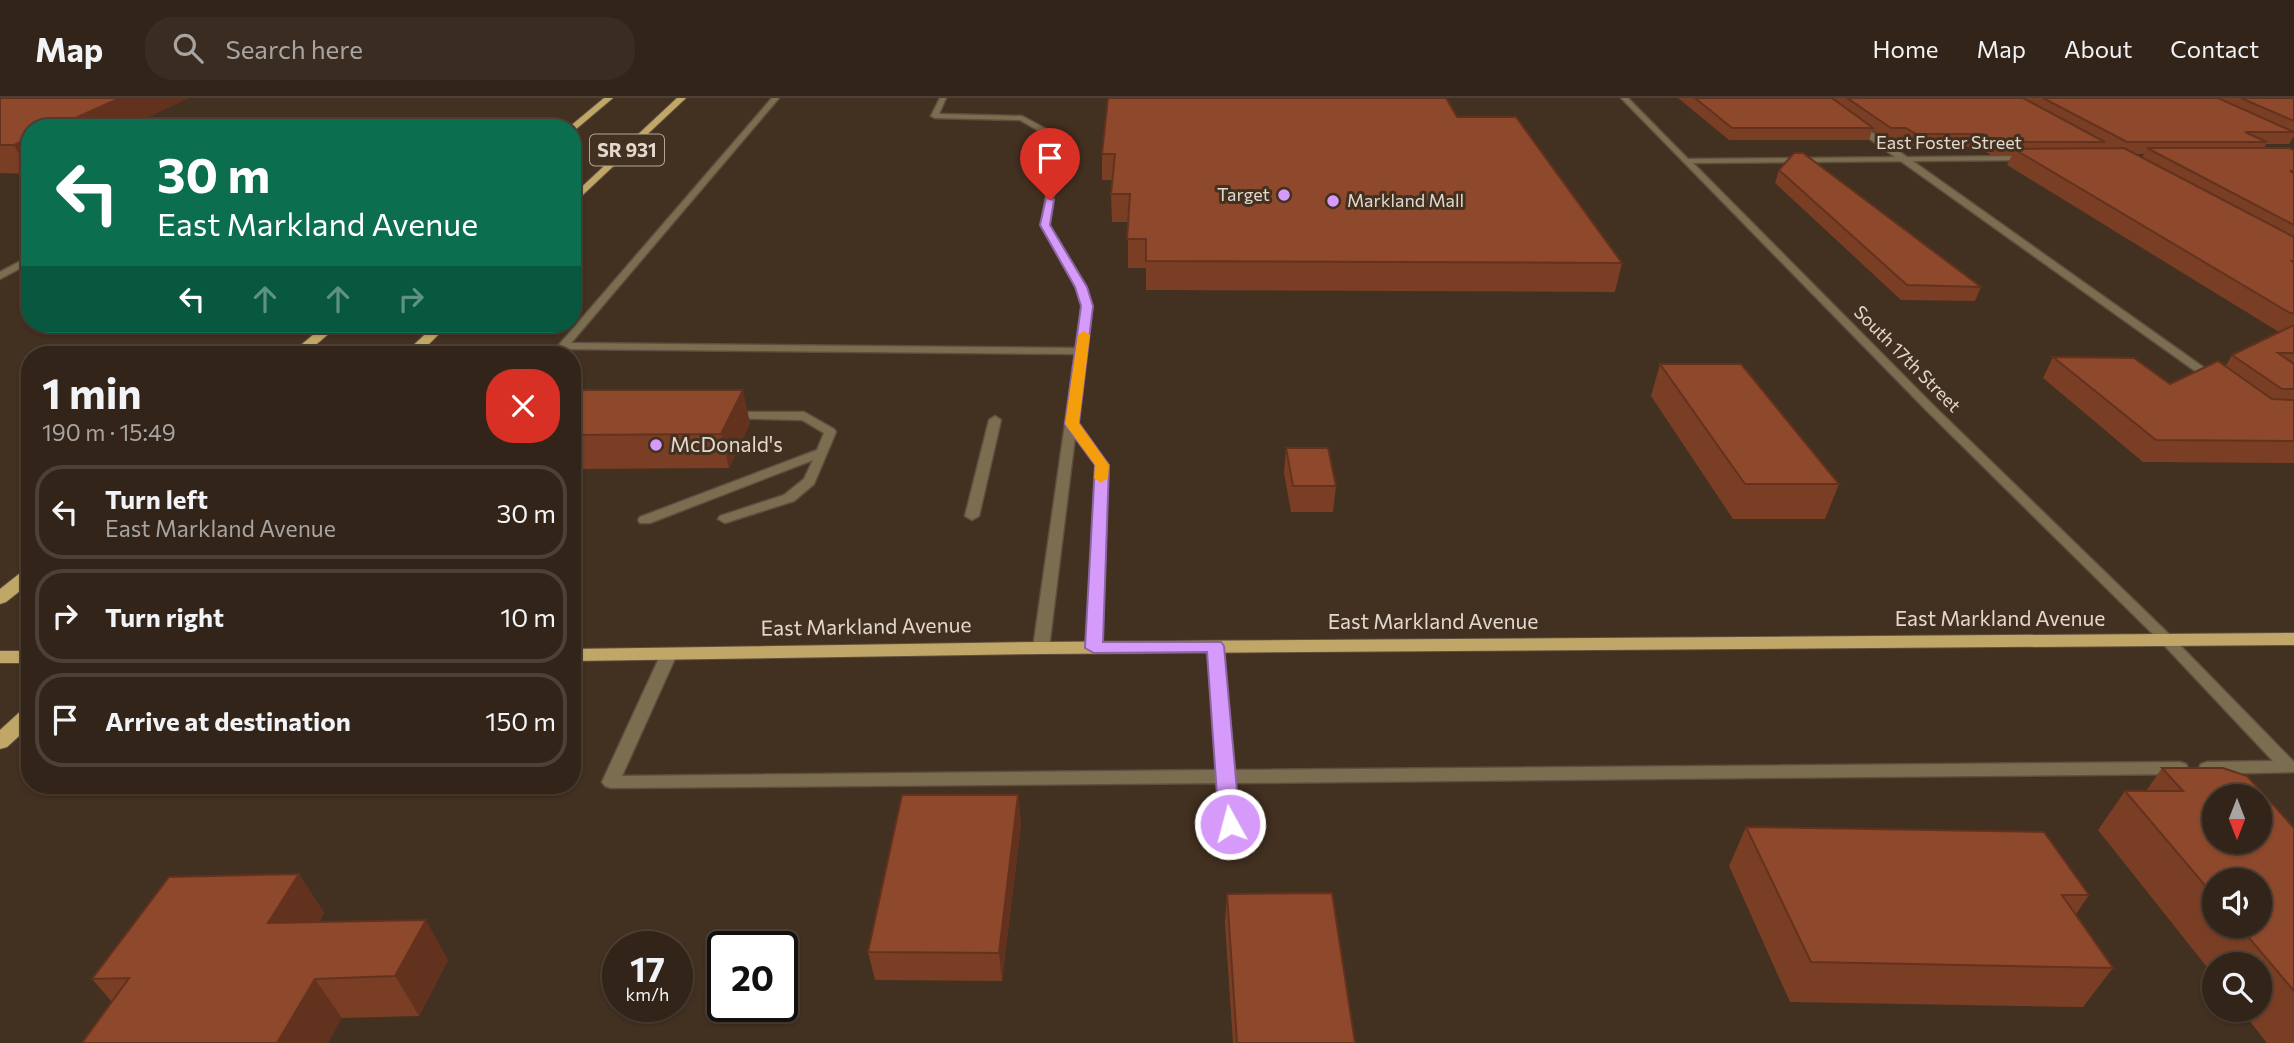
<!DOCTYPE html>
<html lang="en">
<head>
<meta charset="utf-8">
<style>
	:root { --surface:#322418; --page:#3a2c21; --text:#f1f3f6; --muted:#a8a4a2; --line:#4d4137 }
	body { margin:0; font-family:Commissioner,sans-serif; background:var(--page); color:var(--text); height:100vh; display:flex; flex-direction:column; font-size:26px; white-space:nowrap }
	* { box-sizing:border-box; margin:0 }
	p { font-size:23px; color:var(--muted) }
	.icon { flex:none; width:38px; height:38px; fill:none; stroke:currentColor; stroke-width:2; stroke-linecap:round; stroke-linejoin:round }
	.map { position:relative; flex:1; overflow:hidden }
	.details { position:absolute; left:21px; top:248px; width:560px; height:448px; display:flex; flex-direction:column; background:var(--surface); border-radius:28px; box-shadow:0 2px 5px #0004,0 0 0 2px var(--line) }
	.details>* { flex:none }
	.guide { position:absolute; left:21px; top:21px; width:560px; height:214px; border-radius:28px; box-shadow:0 2px 5px #0004,0 0 0 2px var(--line); background:#0b6e4f; color:#fff; overflow:hidden }
	.needle { width:46px; rotate:180deg }
	.controls { position:absolute; left:2202px; top:686px; display:grid; gap:14px }
	.controls a { display:grid; place-items:center; width:70px; height:70px; border-radius:50%; background:var(--surface); box-shadow:0 2px 5px #0004,0 0 0 2px var(--line); font-size:35px }
	.speed { position:absolute; left:602px; top:833px; display:flex; gap:14px; font-size:35px; font-weight:700; text-align:center }
	.speed>* { display:grid; place-content:center; width:91px; height:91px; border-radius:50%; background:var(--surface); box-shadow:0 2px 5px #0004,0 0 0 2px var(--line); line-height:1 }
	.speed small { font-size:18px; font-weight:400 }
	.speed .limit { border:4px solid #111; border-radius:10px; background:#fff; color:#111 }
	.pin { position:absolute; display:grid; place-items:center; width:60px; height:60px; color:#fff; margin:-72px -30px; border-radius:50% 50% 50% 0; rotate:-45deg; box-shadow:0 0 7px #0007 }
	.pin .icon { rotate:45deg }
	.me { position:absolute; width:77px; margin:-38px; rotate:353deg; stroke-linejoin:round; filter:drop-shadow(0 0 5px #0008) }
	.turn { display:flex; align-items:center; gap:24px; height:147px; padding:0 21px; font-size:32px }
	.turn .icon { width:91px; height:91px; stroke-width:2.5 }
	.turn b { display:block; font-size:49px; line-height:60px }
	.lanes { display:flex; align-items:center; height:66px; padding:0 21px; background:#0003; justify-content:center; gap:35px; direction:ltr }
	.lanes .off { opacity:.35 }
	.round { display:grid; place-items:center; flex:none; width:74px; height:74px; border-radius:28px; background:var(--page) }
	.overview { display:flex; align-items:center; justify-content:space-between; height:119px; padding:0 21px }
	h1 { font-size:42px; font-weight:700; line-height:52px }
	ul { padding:0; list-style:none }
	li { display:flex; align-items:center; gap:21px; height:94px; margin:0 14px 10px; padding:0 7px; border:4px solid var(--line); border-radius:28px }
	li div { flex:1 }
	li b { display:block; font-size:26px }
	li em { font-style:normal }
	header { display:flex; align-items:center; gap:42px; box-sizing:border-box; height:98px; padding:0 35px; background:var(--surface); border-bottom:2px solid var(--line) }
	header strong { font-size:33px }
	nav { display:flex; gap:38px; margin-inline-start:auto; font-size:24px }
	.search { width:490px; height:63px; background:var(--page); display:flex; align-items:center; gap:18px; box-sizing:border-box; padding:0 24px; border-radius:28px; color:var(--muted); font-size:26px }
	.map>svg:first-child { display:block }
	.lines { fill:none; stroke-linecap:round; stroke-linejoin:round }
	.lane-casing { stroke:#5f4e3f; stroke-width:3 }
	.street-casing { stroke:#5f4e3f; stroke-width:3 }
	.primary-casing { stroke:#5f4e3f; stroke-width:2 }
	.lane { fill:#7b6e50; fill-rule:evenodd }
	.street { fill:#7b6e50; fill-rule:evenodd }
	.primary { fill:#c1a767; fill-rule:evenodd }
	.wall { fill:#7a3e25; fill-rule:evenodd }
	.shaded-wall { fill:#63321e }
	.building { fill:#8e482b; stroke:#63321e; stroke-width:2; fill-rule:evenodd }
	.route { fill:#d69bfa; stroke:#8b65a2; stroke-width:2 }
	.slow { fill:#f59e0b }
	.poi-dot { fill:#d69bfa; stroke:#423020; stroke-width:2.5 }
	.labels { text-anchor:middle; stroke-width:6; stroke-linejoin:round; paint-order:stroke }
	.far-street-label { font-size:18px; fill:#e3d8cd; stroke:#423020 }
	.far-poi-label { font-size:18px; fill:#e3d8cd; stroke:#423020; text-anchor:end }
	.shield { fill:#423020; stroke:#b3a699; stroke-width:2 }
	.shield-label { font-size:19px; font-weight:bold; fill:#e3d8cd }
	.poi-label { font-size:21px; fill:#e3d8cd; stroke:#423020; text-anchor:start }
	.street-label { font-size:21px; fill:#e3d8cd; stroke:#423020 }
</style>
</head>
<body>
<header>
<strong>Map</strong>
<div class="search"><svg class="icon" aria-label="search" viewBox="0 0 24 24"><circle cx="10" cy="10" r="6"/><path d="M15 15l6 6"/></svg>Search here</div>
<nav><a>Home</a><a>Map</a><a>About</a><a>Contact</a></nav>
</header>
<div class="map">
<svg width="2294" height="945" viewBox="0 0 2294 945">
	<rect width="100%" height="100%" fill="#423020"/>
	<g class="lines">
		<g class="lane-casing">
			<g id="lane">
				<path d="M772 0H779L571 245 1076 250 1082 208 1076 189 1041 127 1056 43 1020 22 935 20 931 18 940 0H946L939 16 1022 18 1063 40 1049 127 1086 189 1092 208 1077 325 1108 367 1102 550 1099 553 1094 555 1086 550 1096 367 1075 339 1049 550 1041 555 1033 550 1075 256 563 251 558 248Z"/>
				<path d="M1853 25H1859L2220 281V285H2212L1853 29Z"/>
				<path d="M30 158V165L0 181V174Z"/>
				<path d="M729 314H804L834 331 836 334 814 386 794 403 725 425 718 421 720 418 784 397 804 381 813 362 650 425H640L638 422 640 419 817 352 824 335 802 322 725 320V316Z"/>
				<path d="M995 318 1001 322 979 418 972 422 965 418 989 322Z"/>
				<path d="M2168 538 2173 540 2294 664V674L2207 676 2201 674 2199 670 2201 666 2207 664 2273 663 2163 546 2160 543 2163 540Z"/>
				<path d="M1215 543 1223 548 1234 672 2180 664 2186 666 2188 670 2186 674 2180 676 1235 685 1239 726 1236 731 1230 733 1224 731 1221 726 1218 685 611 690 605 688 602 684 661 556 669 551 677 556 622 678 1217 672 1207 548Z"/>
			</g>
		</g>
		<g class="street-casing">
			<path id="street" d="M1621 0H1628L1688 61 2030 58V62H2027L1693 65 1934 308 2173 540 2176 543 2173 546H2163L1926 312Z"/>
		</g>
		<g class="primary-casing">
			<g id="primary">
				<path d="M604 0H613L575 32 568 30Z"/>
				<path d="M677 0H686L572 107V98Z"/>
				<path d="M326 226H340L304 257H289Z"/>
				<path d="M436 226H449L418 257H403Z"/>
				<path d="M30 471V485L6 504 0 506V491L24 472Z"/>
				<path d="M2294 535V547L1041 556 572 563V551L1041 544Z"/>
				<rect x="0" y="553" width="30" height="12"/>
				<path d="M30 609V628L7 649 0 651V632L23 611Z"/>
			</g>
		</g>
		<use href="#lane" class="lane"/>
		<use href="#street" class="street"/>
		<use href="#primary" class="primary"/>
	</g>
	<g class="wall">
		<path d="M0 0 30 76 0 75Z"/>
		<path d="M1678 0H2294V38L2289 46H2266L2264 50 2294 52V365L2143 364 2043 280 2053 259 2170 286 2225 269 2232 257 2279 234 2007 67 2012 57H1991L1978 49H1912L1901 42H1887L1872 32 1869 42H1729ZM2135 56H2144L2142 60Z"/>
		<path d="M1457 19 1622 165 1615 194 1146 192V170H1128V124H1112L1111 96 1112 82H1102V56Z"/>
		<path d="M1779 72 1981 189 1975 203 1901 202 1775 85Z"/>
		<path d="M1660 266 1839 386 1825 421H1733L1651 298Z"/>
		<path d="M572 292 750 325 729 370 572 371Z"/>
		<path d="M1286 350 1336 388 1333 414H1291L1284 375Z"/>
		<path d="M2162 670 2294 730V945H2267L2241 912H2259V866H2214V878L2098 732 2125 693H2146ZM2214 782 2259 828H2214Z"/>
		<path d="M1018 697 1021 726 1002 883 875 882 868 854Z"/>
		<path d="M1746 729 2089 797 2076 816 2113 870 2083 909 1790 904 1729 768Z"/>
		<path d="M299 776 324 815 319 824 448 862 419 918 342 920 112 904 92 881Z"/>
		<path d="M1227 796 1355 945H1233L1225 825Z"/>
	</g>
	<g class="shaded-wall">
		<path d="M120 0H189L126 30H53Z"/>
		<path d="M30 40V76L14 47Z"/>
		<path d="M743 292 750 325 729 370 721 336Z"/>
		<path d="M1018 697 1021 726 1002 883 999 855Z"/>
		<path d="M299 776 324 815 294 865 268 825Z"/>
		<path d="M426 822 448 862 419 918 395 878Z"/>
		<path d="M315 881 342 920 328 945H277Z"/>
	</g>
	<g class="building">
		<path d="M0 0H120L53 30H30V40L14 47H0Z"/>
		<path d="M1108 0H1446L1457 19H1516L1622 165 1146 163V141H1127L1130 96H1111L1115 56H1102Z"/>
		<path d="M1695 0H1832L1873 30H1732Z"/>
		<path d="M1847 0H2023L2105 44H1996L1983 36H1916L1906 30H1891Z"/>
		<path d="M2043 0H2218L2294 34H2245L2267 44H2127Z"/>
		<path d="M2241 0H2294V23Z"/>
		<path d="M2124 50 2294 139V163H2292L2294 165V215H2290L2014 51Z"/>
		<path d="M2147 50H2289L2294 52V73H2290L2294 75V127Z"/>
		<path d="M1794 55H1803L1981 189 1907 187 1779 72Z"/>
		<path d="M2294 227V255H2278L2294 266V291H2282L2232 257Z"/>
		<path d="M2053 259 2134 260 2170 286 2218 263 2272 301 2294 302V343L2156 342Z"/>
		<path d="M1660 266H1741L1839 386H1745Z"/>
		<path d="M572 292H743L721 336 572 337Z"/>
		<path d="M1286 350H1328L1336 388H1293Z"/>
		<path d="M2162 670H2223L2247 678 2294 730V893L2239 828H2259V782H2214V798L2125 693H2183ZM2214 698H2259V744H2214Z"/>
		<path d="M902 697H1018L999 855 868 854Z"/>
		<path d="M1746 729 2044 734 2089 797H2062L2113 870 1811 864Z"/>
		<path d="M299 776 268 825 426 822 395 878 315 881 277 945H82L129 880 92 881 169 779Z"/>
		<path d="M1332 795 1355 945H1237L1227 796Z"/>
	</g>
	<path class="route" d="M1046 100 1054 102 1050 127 1087 189 1093 208 1079 325 1109 367 1103 544H1221L1224 548 1240 726 1237 732 1230 734 1222 732 1219 726 1207 554 1094 555 1085 550 1095 367 1065 326 1081 208 1075 189 1040 127Z"/>
	<path class="slow" d="M1084 233 1090 237 1079 325 1109 367 1108 380 1101 385 1094 380 1095 367 1065 326 1078 237Z"/>
	<g class="poi-dot">
		<circle cx="1284" cy="97" r="7"/>
		<circle cx="1333" cy="103" r="7"/>
		<circle cx="656" cy="347" r="7"/>
	</g>
	<g class="labels">
		<g class="far-street-label">
			<text x="1949" y="51">East Foster Street</text>
			<text transform="translate(1907 261) rotate(45)" y="6">South 17th Street</text>
		</g>
		<g class="far-poi-label">
			<text x="1270" y="103">Target</text>
			<text x="1347" y="109" text-anchor="start">Markland Mall</text>
		</g>
		<rect class="shield" x="590" y="36.5" width="74" height="31" rx="5"/>
		<g class="shield-label">
			<text x="627" y="59">SR 931</text>
		</g>
		<g class="poi-label">
			<text x="670" y="354">McDonald's</text>
		</g>
		<g class="street-label">
			<text x="2000" y="528">East Markland Avenue</text>
			<text x="1433" y="531">East Markland Avenue</text>
			<text transform="translate(866 529) rotate(-1)" y="7">East Markland Avenue</text>
		</g>
	</g>
</svg>
<div class="controls">
<a><svg class="needle" viewBox="-14 -14 28 28"><path d="M0-13l5 13h-10z" fill="#e53935"/><path d="M0 13l5-13h-10z" fill="#a8a4a2"/></svg></a>
<a><svg class="icon" aria-label="sound" viewBox="0 0 24 24"><path d="M4 9h4l5-4v14l-5-4H4zM17 9q2 3 0 6"/></svg></a>
<a><svg class="icon" aria-label="search" viewBox="0 0 24 24"><circle cx="10" cy="10" r="6"/><path d="M15 15l6 6"/></svg></a>
</div>
<div class="speed"><div>17<small>km/h</small></div><div class="limit">20</div></div>
<div class="pin" style="left:1050px;top:102px;background:#d93025"><svg class="icon" aria-label="arrive" viewBox="0 0 24 24"><path d="M6 21V4h12l-3 4 3 4H6"/></svg></div>
<svg class="me" style="left:1230px;top:726px" viewBox="-20 -20 40 40"><circle r="17" fill="#d69bfa" stroke="#fff" stroke-width="3"/><path d="M0-11L8 9 0 5-8 9z" fill="#fff"/></svg>
<div class="guide">
<div class="turn"><svg class="icon" aria-label="left" viewBox="0 0 24 24"><path d="M17 20v-9H6M10 6l-5 5 5 5"/></svg><div><b>30 m</b>East Markland Avenue</div></div>
<div class="lanes"><svg class="icon" aria-label="left" viewBox="0 0 24 24"><path d="M17 20v-9H6M10 6l-5 5 5 5"/></svg><svg class="icon off" aria-label="ahead" viewBox="0 0 24 24"><path d="M12 20V5M6 11l6-6 6 6"/></svg><svg class="icon off" aria-label="ahead" viewBox="0 0 24 24"><path d="M12 20V5M6 11l6-6 6 6"/></svg><svg class="icon off" aria-label="right" viewBox="0 0 24 24"><path d="M7 20v-9h11M14 6l5 5-5 5"/></svg></div>
</div>
<section class="details">
<div class="overview"><div><h1>1 min</h1><p>190 m · 15:49</p></div><a class="round" style="background:#d93025;color:#fff"><svg class="icon" aria-label="close" viewBox="0 0 24 24"><path d="M6 6l12 12M18 6L6 18"/></svg></a></div>
<ul>
<li><svg class="icon" aria-label="left" viewBox="0 0 24 24"><path d="M17 20v-9H6M10 6l-5 5 5 5"/></svg><div><b>Turn left</b><p>East Markland Avenue</p></div><em>30 m</em></li>
<li><svg class="icon" aria-label="right" viewBox="0 0 24 24"><path d="M7 20v-9h11M14 6l5 5-5 5"/></svg><div><b>Turn right</b></div><em>10 m</em></li>
<li><svg class="icon" aria-label="arrive" viewBox="0 0 24 24"><path d="M6 21V4h12l-3 4 3 4H6"/></svg><div><b>Arrive at destination</b></div><em>150 m</em></li>
</ul>
</section>
</div>
</body>
</html>
